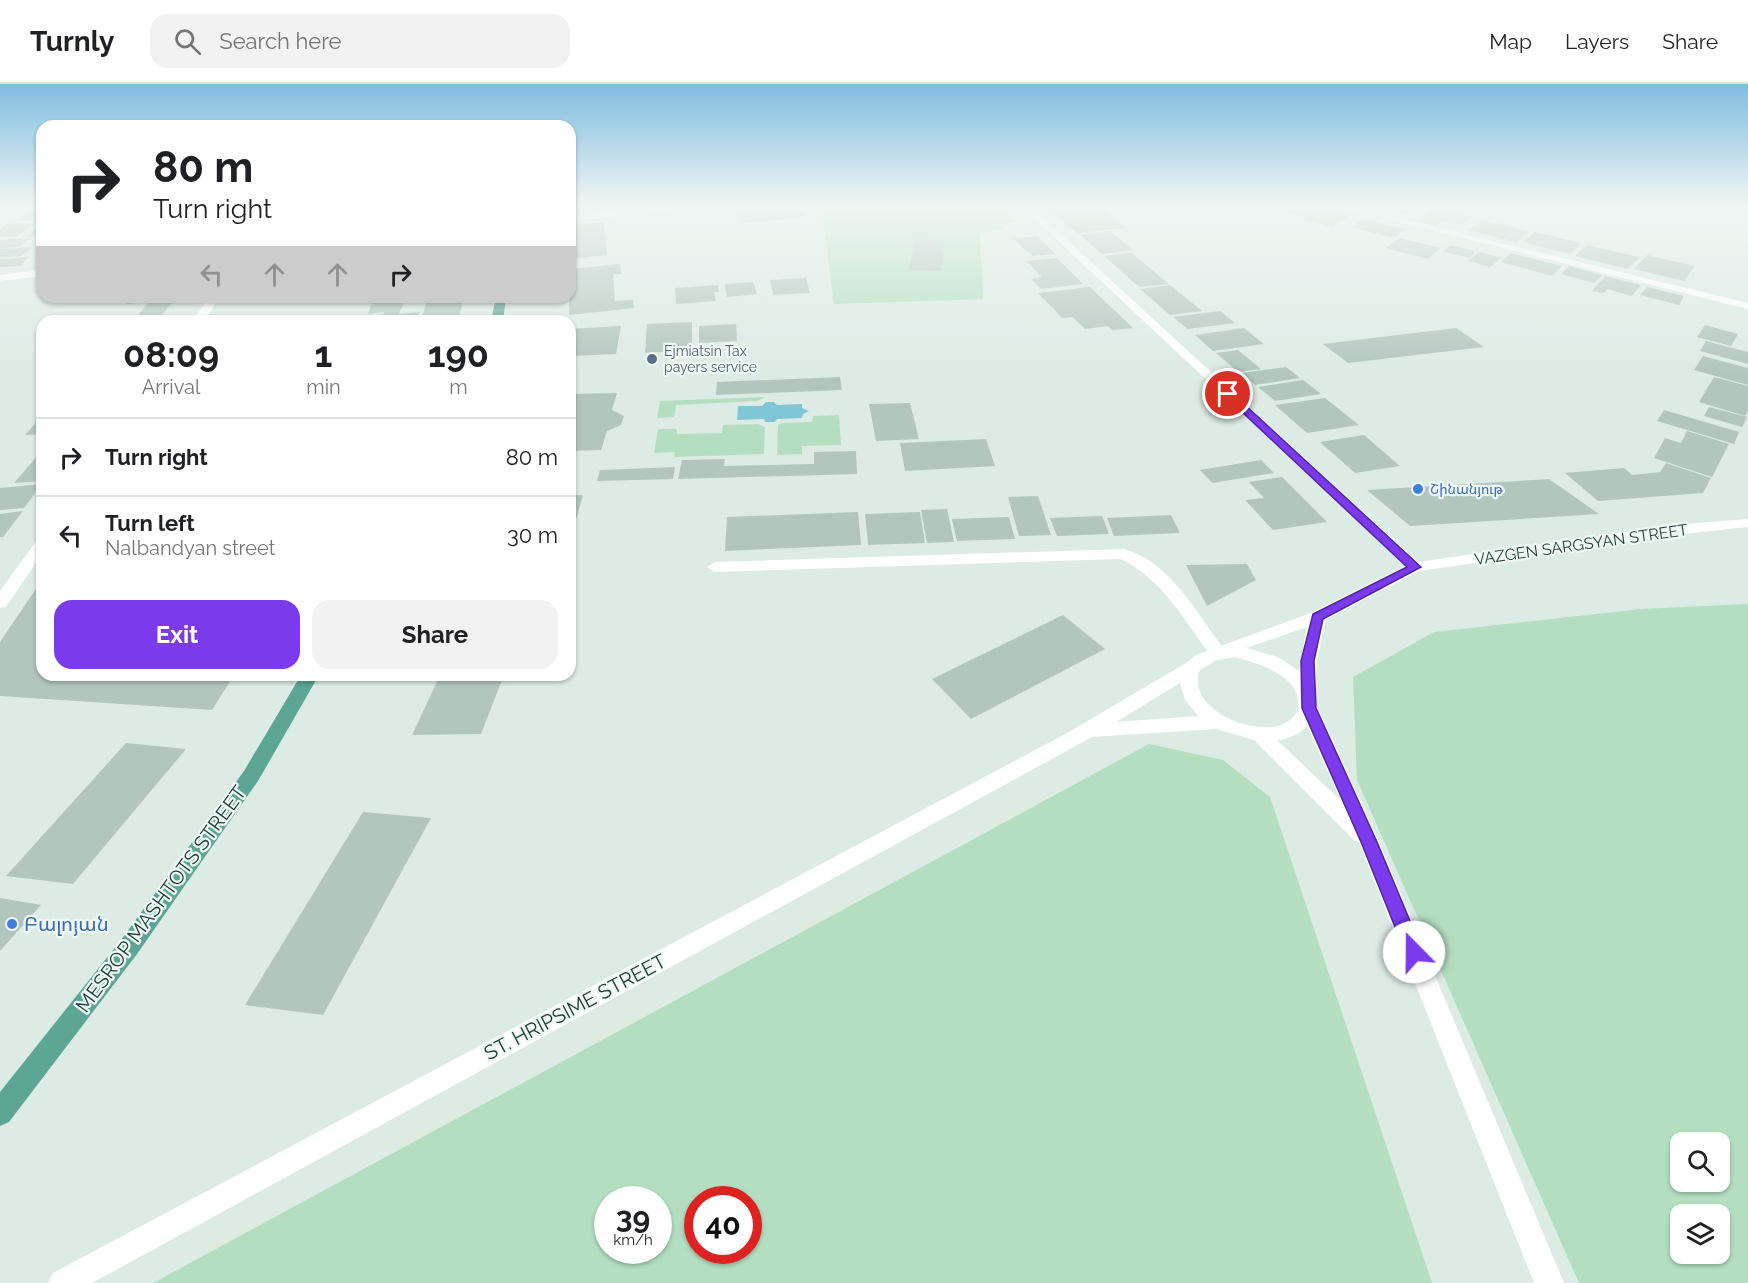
<!DOCTYPE html>
<html lang="en">
<head>
<meta charset="utf-8">
<style>
	:root { --surface:#fff; --page:#f2f2f2; --text:#202124; --muted:#757577; --line:#e0e0e0; --accent:#7c3aed }
	body { margin:0; font-family:Raleway,"Noto Sans Armenian",sans-serif; background:var(--page); color:var(--text); height:100vh; display:flex; flex-direction:column; font-size:22px; white-space:nowrap }
	* { box-sizing:border-box; margin:0 }
	p { font-size:20px; color:var(--muted) }
	.icon { flex:none; width:33px; height:33px; fill:none; stroke:currentColor; stroke-width:2; stroke-linecap:round; stroke-linejoin:round }
	.map { position:relative; flex:1; overflow:hidden }
	.side { position:absolute; left:36px; top:231px; width:540px; height:366px; display:flex; flex-direction:column; background:var(--surface); border-radius:18px; box-shadow:0 2px 4px #0004 }
	.side>* { flex:none }
	.hud { position:absolute; left:36px; top:36px; width:540px; height:183px; border-radius:18px; box-shadow:0 2px 4px #0004; background:#fff; color:var(--text); overflow:hidden }
	.controls { position:absolute; left:1670px; top:1048px; display:grid; gap:12px }
	.controls a { display:grid; place-items:center; width:60px; height:60px; border-radius:12px; background:var(--surface); box-shadow:0 2px 4px #0004; font-size:30px }
	.speed { position:absolute; left:594px; top:1102px; display:flex; gap:12px; font-size:30px; font-weight:700; text-align:center }
	.speed>* { display:grid; place-content:center; width:78px; height:78px; border-radius:50%; background:var(--surface); box-shadow:0 2px 4px #0004; line-height:1 }
	.speed small { font-size:15px; font-weight:400 }
	.speed .limit { border:9px solid #d22; background:#fff; color:#111 }
	.pin { position:absolute; display:grid; place-items:center; width:51px; height:51px; color:#fff; margin:-26px; border:3px solid #fff; border-radius:50%; box-shadow:0 2px 6px #0007 }
	.me { position:absolute; width:66px; margin:-33px; rotate:338deg; stroke-linejoin:round; filter:drop-shadow(0 0 4px #0008) }
	.turn { display:flex; align-items:center; gap:21px; height:126px; padding:0 18px; font-size:27px }
	.turn .icon { width:78px; height:78px; stroke-width:2.5 }
	.turn b { display:block; font-size:42px; line-height:51px }
	.lanes { display:flex; align-items:center; height:57px; padding:0 18px; background:#0003; justify-content:center; gap:30px; direction:ltr }
	.lanes .off { opacity:.35 }
	.eta { display:flex; justify-content:space-evenly; align-items:center; height:102px; text-align:center }
	.eta b { font-size:36px; font-weight:700; line-height:42px }
	.primary-button { display:flex; gap:12px; margin-top:auto; padding:12px 18px }
	.primary-button a { flex:1; height:69px; border-radius:18px; background:var(--accent); color:#fff; font-size:24px; font-weight:700; line-height:69px; text-align:center }
	.primary-button a+a { background:var(--page); color:var(--text) }
	ul { padding:0; list-style:none }
	li { display:flex; align-items:center; gap:18px; height:78px; padding:0 18px; border-top:2px solid var(--line) }
	li div { flex:1 }
	li b { display:block; font-size:22px }
	li em { font-style:normal }
	header { display:flex; align-items:center; gap:36px; box-sizing:border-box; height:84px; padding:0 30px; background:var(--surface); border-bottom:2px solid var(--line) }
	header strong { font-size:28px }
	nav { display:flex; gap:33px; margin-inline-start:auto; font-size:21px }
	.search { width:420px; height:54px; background:var(--page); display:flex; align-items:center; gap:15px; box-sizing:border-box; padding:0 21px; border-radius:18px; color:var(--muted); font-size:22px }
	.map>svg:first-child { display:block }
	.green { fill:#b3dfc0; fill-rule:evenodd }
	.water { fill:#7fc7d6 }
	.building { fill:#b2c6be }
	.lines { fill:none; stroke-linecap:round; stroke-linejoin:round }
	.street { fill:#fff; fill-rule:evenodd }
	.secondary { fill:#fff; fill-rule:evenodd }
	.primary { fill:#5da594; fill-rule:evenodd }
	.route { fill:#7c3aed; stroke:#51269a; stroke-width:1.5 }
	.service-dot { fill:#5c6f8a; stroke:#eef7f3; stroke-width:2 }
	.shop-dot { fill:#3f7fe0; stroke:#eef7f3; stroke-width:2 }
	.labels { text-anchor:middle; stroke-width:4.5; stroke-linejoin:round; paint-order:stroke }
	.far-service-label { font-size:14px; fill:#4e5e75; stroke:#eef7f3; text-anchor:start }
	.far-shop-label { font-size:14px; fill:#366cbe; stroke:#eef7f3; text-anchor:start }
	.street-label { font-size:16px; fill:#1d3c34; stroke:#eef7f3 }
	.near-street-label { font-size:20px; fill:#1d3c34; stroke:#eef7f3 }
	.near-shop-label { font-size:20px; fill:#366cbe; stroke:#eef7f3; text-anchor:start }
</style>
</head>
<body>
<header>
<strong>Turnly</strong>
<div class="search"><svg class="icon" aria-label="search" viewBox="0 0 24 24"><circle cx="10" cy="10" r="6"/><path d="M15 15l6 6"/></svg>Search here</div>
<nav><a>Map</a><a>Layers</a><a>Share</a></nav>
</header>
<div class="map">
<svg width="1748" height="1199" viewBox="0 0 1748 1199">
	<rect width="100%" height="100%" fill="#ddebe5"/>
	<g class="green">
		<path d="M821 121H999L1017 138 999 140 1004 145 980 149 983 215 834 220Z"/>
		<path d="M765 313 758 317 676 321 674 333 657 334 660 317Z"/>
		<path d="M839 331 841 361 802 362V370L777 371 778 341 782 339 812 338 813 332Z"/>
		<path d="M758 340 765 343 764 370 674 373 675 368 654 369 658 345H677V350L722 349 723 341Z"/>
		<path d="M1748 520V1199H1579L1357 696 1353 593 1434 548 1641 525ZM1680 1059H1719V1098H1680ZM1680 1131H1719V1170H1680Z"/>
		<path d="M1149 660 1223 676 1270 713 1432 1199H153ZM608 1116H658V1167H608ZM698 1116H748V1167H698Z"/>
	</g>
	<path class="water" d="M766 318H774L777 321 802 320V324L809 327 803 330 802 334 777 335 775 338H765L764 335 737 336 738 322H762Z"/>
	<g class="building">
		<path d="M788 121H814L816 123 800 125 805 133 741 139 735 126Z"/>
		<path d="M1078 121H1096L1125 144 1077 149 1048 124Z"/>
		<path d="M1288 121H1312L1351 131 1332 143 1304 136 1308 134 1279 126Z"/>
		<path d="M1377 121H1404L1414 123 1404 130 1374 123Z"/>
		<path d="M1530 121H1560L1555 127Z"/>
		<path d="M1698 121H1730L1737 122 1732 129Z"/>
		<path d="M1435 124 1473 133 1462 141 1444 137 1437 142 1416 137Z"/>
		<path d="M29 127H42V132L37 136 17 137Z"/>
		<path d="M1363 135 1406 145 1394 154 1351 143Z"/>
		<path d="M1483 136 1529 147 1516 158 1469 146Z"/>
		<path d="M604 138 607 171 570 175V141Z"/>
		<path d="M35 139 18 152 0 153V145L6 140Z"/>
		<path d="M40 141H42V152L26 153Z"/>
		<path d="M1110 147 1133 166 1102 170 1080 151Z"/>
		<path d="M1535 148 1581 159 1570 170 1523 158Z"/>
		<path d="M1037 152 1055 170 1032 172 1014 155Z"/>
		<path d="M30 154 19 163 0 164V156Z"/>
		<path d="M1400 154 1441 164 1428 175 1386 164Z"/>
		<path d="M915 155 945 156 941 187 909 186Z"/>
		<path d="M1450 161 1475 167 1470 174 1444 168Z"/>
		<path d="M1587 161 1639 173 1628 185 1575 172Z"/>
		<path d="M32 163 21 172 0 174V165Z"/>
		<path d="M1480 168 1501 174 1490 183 1468 177Z"/>
		<path d="M1132 169 1169 200 1139 203 1104 172Z"/>
		<path d="M1511 169 1562 182 1552 192 1501 178Z"/>
		<path d="M1647 171 1695 182 1684 197 1634 185Z"/>
		<path d="M29 173 20 182 0 183V175Z"/>
		<path d="M1057 174 1083 200 1041 205 1031 195 1042 193 1026 177Z"/>
		<path d="M620 180 621 190H613L615 217 633 216 634 224 569 231 570 185Z"/>
		<path d="M1569 182 1602 191 1594 199 1561 190Z"/>
		<path d="M1605 192 1641 201 1632 212 1607 205 1604 209 1592 207Z"/>
		<path d="M806 194 810 209 773 211 770 196Z"/>
		<path d="M753 198 757 210 727 213 725 200Z"/>
		<path d="M718 201 719 208H714L716 217 676 220 675 204Z"/>
		<path d="M1170 201 1202 227 1170 231 1140 205Z"/>
		<path d="M1090 203 1133 244 1113 246 1108 242 1085 245 1073 233 1062 234 1038 209Z"/>
		<path d="M1647 203 1684 212 1679 221 1640 211Z"/>
		<path d="M132 213H178L175 216 161 217H174L156 237H133L149 218 126 220Z"/>
		<path d="M375 213H406L399 230 419 228 416 237H381L384 228 368 230Z"/>
		<path d="M428 213H464L458 237H431L432 232 422 233Z"/>
		<path d="M1220 227 1235 239 1188 245 1173 233Z"/>
		<path d="M692 238V266L645 269 647 240Z"/>
		<path d="M736 240 737 257 699 259V242Z"/>
		<path d="M1705 241 1738 250 1731 262 1697 253Z"/>
		<path d="M621 242 616 270 570 272V245Z"/>
		<path d="M1244 244 1264 260 1213 267 1195 251Z"/>
		<path d="M1456 244 1484 263 1348 279 1323 260Z"/>
		<path d="M1706 257 1748 268V280L1700 267Z"/>
		<path d="M1238 266 1261 285 1238 288 1216 269Z"/>
		<path d="M1703 272 1748 284V301L1694 286Z"/>
		<path d="M1286 283 1300 294 1255 301 1241 289Z"/>
		<path d="M840 293 842 306 716 311 717 298Z"/>
		<path d="M1714 293 1748 302V327L1745 332 1699 318Z"/>
		<path d="M1303 296 1321 310 1275 317 1258 303Z"/>
		<path d="M617 309 612 326 624 332 621 341 607 347 601 366 570 367V310Z"/>
		<path d="M1325 314 1359 341 1307 349 1275 321Z"/>
		<path d="M910 319 919 355 876 357 869 320Z"/>
		<path d="M1709 323 1747 333 1742 343 1704 332Z"/>
		<path d="M1664 326 1739 348 1734 360 1657 337Z"/>
		<path d="M39 335H42V350L25 351Z"/>
		<path d="M1687 347 1729 360 1712 393 1654 374 1665 354 1681 359Z"/>
		<path d="M1364 351 1400 382 1355 389 1320 358Z"/>
		<path d="M986 355 995 382 905 387 900 359Z"/>
		<path d="M856 367 857 390 678 395 682 376 725 375 724 382 814 380V368Z"/>
		<path d="M42 371V397L14 399 37 372Z"/>
		<path d="M1261 376 1274 389 1212 399 1200 386Z"/>
		<path d="M1666 379 1711 394 1703 409 1598 417 1565 389 1624 384 1632 391 1660 388Z"/>
		<path d="M675 383 673 395 597 397 600 386Z"/>
		<path d="M1282 393 1327 438 1273 446 1245 416 1264 414 1249 398Z"/>
		<path d="M1549 395 1599 430 1410 442 1367 406Z"/>
		<path d="M42 400 24 424 0 426V404Z"/>
		<path d="M570 411H583L571 453H570Z"/>
		<path d="M1038 412 1051 451 1019 452 1008 413Z"/>
		<path d="M947 425 954 458 927 459 921 426Z"/>
		<path d="M23 427 3 453H0V430Z"/>
		<path d="M858 428 861 461 725 467 727 433Z"/>
		<path d="M920 428 925 459 868 461 865 430Z"/>
		<path d="M1171 431 1180 449 1114 452 1107 434Z"/>
		<path d="M1102 432 1109 450 1057 452 1050 434Z"/>
		<path d="M1009 433 1015 455 957 457 952 435Z"/>
		<path d="M1247 480 1256 496 1207 522 1186 481Z"/>
		<path d="M42 496V591H234L212 626 0 612V558Z"/>
		<path d="M1063 531 1105 565 971 635 932 595Z"/>
		<path d="M440 591H504L481 650 412 651Z"/>
		<path d="M126 659 186 665 73 800 6 792Z"/>
		<path d="M363 728 431 734 323 931 245 921Z"/>
		<path d="M0 814 41 821 0 867Z"/>
	</g>
	<g class="lines">
		<g class="street">
			<path d="M4 121H14L0 131V124Z"/>
			<path d="M671 121H703L699 124 570 137V131Z"/>
			<path d="M1330 121H1345L1748 219V225Z"/>
			<path d="M42 186V192L0 197V191Z"/>
			<path d="M210 213H220L204 237H192Z"/>
			<path d="M42 454V470L6 523 0 524V507L37 456Z"/>
			<path d="M1124 465C1169 477 1197 529 1223 564L1226 568 1223 572H1211C1185 537 1162 495 1121 475L715 488 707 483 715 478Z"/>
		</g>
		<path class="secondary" d="M1020 121H1029L1418 478 1673 441 1748 435V443L1673 451 1419 487 1325 536 1317 577 1316 620 1379 758 1564 1199H1534L1359 758 1355 757 1254 656 1216 645 1092 653 92 1199H48L53 1189 1069 648 1186 579 1196 571 1311 529 1405 482ZM1307 543 1299 587 1278 573 1246 564ZM1236 573C1259 580 1303 592 1298 625 1296 633 1286 640 1278 642 1248 649 1188 626 1199 587L1216 576ZM1180 599 1185 616 1198 632 1116 638ZM1307 641 1341 717 1277 656C1287 655 1302 650 1307 641Z"/>
		<g class="primary">
			<path d="M496 213H506L503 237H491Z"/>
			<path d="M301 591H319L258 697 137 870 9 1038 0 1042V1008L121 856 244 687Z"/>
		</g>
	</g>
	<linearGradient id="sky" x2="0" y2="1"><stop stop-color="#7ebce1"/><stop offset="0.42" stop-color="#f0f6f3"/><stop offset="1" stop-color="#f0f6f3" stop-opacity="0"/></linearGradient>
	<rect width="1748" height="289" fill="url(#sky)"/>
	<path class="route" d="M1225 308H1231L1421 483 1323 535 1314 577 1316 624 1377 758 1423 868 1420 874 1414 876 1408 874 1405 868 1361 758 1302 624 1301 577 1313 530 1407 483 1225 312Z"/>
	<circle class="service-dot" cx="652" cy="275" r="6"/>
	<g class="shop-dot">
		<circle cx="1418" cy="405" r="6"/>
		<circle cx="12" cy="840" r="6"/>
	</g>
	<g class="labels">
		<g class="far-service-label">
			<text x="664" y="272">Ejmiatsin Tax<tspan x="664" dy="16">payers service</tspan></text>
		</g>
		<g class="far-shop-label">
			<text x="1430" y="410">Շինանյութ</text>
		</g>
		<g class="street-label">
			<text transform="translate(1581 460) rotate(-8)" y="6">VAZGEN SARGSYAN STREET</text>
		</g>
		<g class="near-street-label">
			<text transform="translate(161 815) rotate(-54)" y="7">MESROP MASHTOTS STREET</text>
			<text transform="translate(575 923) rotate(-28)" y="7">ST. HRIPSIME STREET</text>
		</g>
		<g class="near-shop-label">
			<text x="24" y="847">Բալոյան</text>
		</g>
	</g>
</svg>
<div class="controls">
<a><svg class="icon" aria-label="search" viewBox="0 0 24 24"><circle cx="10" cy="10" r="6"/><path d="M15 15l6 6"/></svg></a>
<a><svg class="icon" aria-label="layers" viewBox="0 0 24 24"><path d="M12 4l9 5-9 5-9-5zM3 14l9 5 9-5"/></svg></a>
</div>
<div class="speed"><div>39<small>km/h</small></div><div class="limit">40</div></div>
<div class="pin" style="left:1228px;top:310px;background:#d93025"><svg class="icon" aria-label="arrive" viewBox="0 0 24 24"><path d="M6 21V4h12l-3 4 3 4H6"/></svg></div>
<svg class="me" style="left:1414px;top:868px" viewBox="-20 -20 40 40"><circle r="19" fill="#fff"/><path d="M0-13L10 11 0 6-10 11z" fill="#7c3aed"/></svg>
<div class="hud">
<div class="turn"><svg class="icon" aria-label="right" viewBox="0 0 24 24"><path d="M7 20v-9h11M14 6l5 5-5 5"/></svg><div><b>80 m</b>Turn right</div></div>
<div class="lanes"><svg class="icon off" aria-label="left" viewBox="0 0 24 24"><path d="M17 20v-9H6M10 6l-5 5 5 5"/></svg><svg class="icon off" aria-label="ahead" viewBox="0 0 24 24"><path d="M12 20V5M6 11l6-6 6 6"/></svg><svg class="icon off" aria-label="ahead" viewBox="0 0 24 24"><path d="M12 20V5M6 11l6-6 6 6"/></svg><svg class="icon" aria-label="right" viewBox="0 0 24 24"><path d="M7 20v-9h11M14 6l5 5-5 5"/></svg></div>
</div>
<section class="side">
<div class="eta">
<div><b>08:09</b><p>Arrival</p></div>
<div><b>1</b><p>min</p></div>
<div><b>190</b><p>m</p></div>
</div>
<ul>
<li><svg class="icon" aria-label="right" viewBox="0 0 24 24"><path d="M7 20v-9h11M14 6l5 5-5 5"/></svg><div><b>Turn right</b></div><em>80 m</em></li>
<li><svg class="icon" aria-label="left" viewBox="0 0 24 24"><path d="M17 20v-9H6M10 6l-5 5 5 5"/></svg><div><b>Turn left</b><p>Nalbandyan street</p></div><em>30 m</em></li>
</ul>
<div class="primary-button"><a>Exit</a><a>Share</a></div>
</section>
</div>
</body>
</html>
